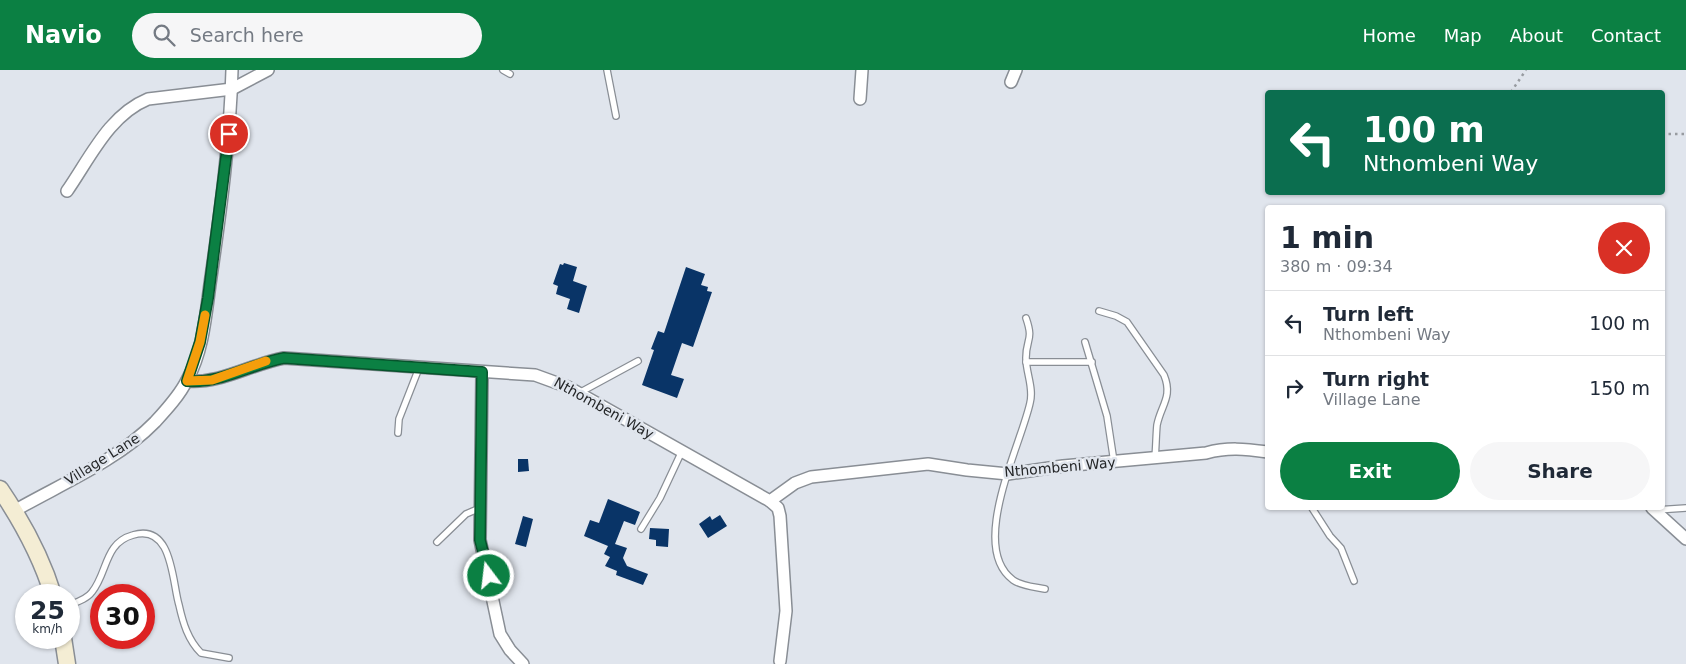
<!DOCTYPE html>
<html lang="en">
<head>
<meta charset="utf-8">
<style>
	:root { --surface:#fff; --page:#f6f6f7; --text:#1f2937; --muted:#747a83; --line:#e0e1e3; --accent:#0b8043 }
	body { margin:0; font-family:"DejaVu Sans",sans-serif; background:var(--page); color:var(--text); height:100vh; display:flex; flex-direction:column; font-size:19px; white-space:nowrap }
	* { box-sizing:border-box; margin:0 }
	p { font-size:16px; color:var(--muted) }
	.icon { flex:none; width:28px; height:28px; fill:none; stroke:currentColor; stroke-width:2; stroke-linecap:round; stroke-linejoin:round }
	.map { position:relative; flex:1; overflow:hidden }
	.side { position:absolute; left:1265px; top:135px; width:400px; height:305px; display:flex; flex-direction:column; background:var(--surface); border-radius:5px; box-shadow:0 1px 4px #0004 }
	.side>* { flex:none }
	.banner { position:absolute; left:1265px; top:20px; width:400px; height:105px; border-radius:5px; box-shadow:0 1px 4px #0004; background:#0b6e4f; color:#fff; overflow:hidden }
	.speed { position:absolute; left:15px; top:514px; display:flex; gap:10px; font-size:25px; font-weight:700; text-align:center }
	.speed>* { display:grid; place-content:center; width:65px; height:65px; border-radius:50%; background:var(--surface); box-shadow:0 1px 4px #0004; line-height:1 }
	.speed small { font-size:12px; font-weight:400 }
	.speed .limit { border:8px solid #d22; background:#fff; color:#111 }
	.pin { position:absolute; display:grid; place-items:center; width:42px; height:42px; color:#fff; margin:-21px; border:2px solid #fff; border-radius:50%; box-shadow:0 1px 5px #0007 }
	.me { position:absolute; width:55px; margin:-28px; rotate:345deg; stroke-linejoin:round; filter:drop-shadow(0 0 4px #0008) }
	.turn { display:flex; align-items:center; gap:18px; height:105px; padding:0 15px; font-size:22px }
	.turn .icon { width:65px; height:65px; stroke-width:2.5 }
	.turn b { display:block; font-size:35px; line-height:42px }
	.round { display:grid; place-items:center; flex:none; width:52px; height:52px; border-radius:26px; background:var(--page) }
	.head { display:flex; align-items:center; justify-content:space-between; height:85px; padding:0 15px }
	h1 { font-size:30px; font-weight:600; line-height:38px }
	.action { display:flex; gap:10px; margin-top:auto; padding:10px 15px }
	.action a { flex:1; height:58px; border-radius:30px; background:var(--accent); color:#fff; font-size:20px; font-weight:600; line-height:58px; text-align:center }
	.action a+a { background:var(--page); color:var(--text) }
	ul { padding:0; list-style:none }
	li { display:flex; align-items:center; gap:15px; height:65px; padding:0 15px; border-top:1px solid var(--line) }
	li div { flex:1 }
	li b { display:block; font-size:19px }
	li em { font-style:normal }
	header { display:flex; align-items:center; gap:30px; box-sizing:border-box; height:70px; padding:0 25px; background:var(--accent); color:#fff }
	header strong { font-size:24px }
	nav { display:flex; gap:28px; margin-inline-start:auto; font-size:18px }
	.search { width:350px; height:45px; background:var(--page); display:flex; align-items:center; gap:12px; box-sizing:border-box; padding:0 18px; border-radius:28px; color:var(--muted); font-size:19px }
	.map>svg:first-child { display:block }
	.building { fill:#093467 }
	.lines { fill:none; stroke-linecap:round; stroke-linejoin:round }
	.lane-casing { stroke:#898e95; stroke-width:8 }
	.street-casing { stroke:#898e95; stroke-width:14 }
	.secondary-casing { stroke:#898e95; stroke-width:19 }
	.path { stroke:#979ba0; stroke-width:2.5; stroke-dasharray:2.5 4; stroke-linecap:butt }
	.lane { stroke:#fff; stroke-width:5.5 }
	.street { stroke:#fff; stroke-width:11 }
	.secondary { stroke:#f4edd4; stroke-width:16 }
	.route-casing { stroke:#07532c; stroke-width:12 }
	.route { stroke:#0b8043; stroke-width:9 }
	.slow { stroke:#f59e0b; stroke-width:9 }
	.labels { text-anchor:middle; stroke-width:5; stroke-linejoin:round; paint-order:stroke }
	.street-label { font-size:14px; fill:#242628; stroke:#e0e5ed }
</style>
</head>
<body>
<header>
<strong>Navio</strong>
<div class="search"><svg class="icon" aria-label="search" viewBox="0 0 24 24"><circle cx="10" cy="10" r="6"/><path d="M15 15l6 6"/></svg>Search here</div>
<nav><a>Home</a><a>Map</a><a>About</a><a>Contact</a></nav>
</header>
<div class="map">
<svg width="1686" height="594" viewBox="0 0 1686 594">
	<rect width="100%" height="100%" fill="#e0e5ed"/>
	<g class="building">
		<path d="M564 193 577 197 573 211 587 216 579 243 567 239 570 229 556 224 558 216 553 214 560 194 563 195Z"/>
		<path d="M686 197 705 204 701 215 708 217 707 221 712 222 693 277 682 273 671 305 684 309 677 328 642 315 654 280 651 279 658 261 664 263Z"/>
		<path d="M518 389H528L529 401 518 402Z"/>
		<path d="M608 429 640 442 635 455 624 451 615 474 627 478 623 488 627 496 648 504 643 515 616 505 617 501 605 496 610 487 604 484 608 476 584 466 590 450 599 453Z"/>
		<path d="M720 445 727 456 708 468 699 454 710 446 712 450Z"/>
		<path d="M523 446 533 449 526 477 515 474Z"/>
		<path d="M650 458 669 459 668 477 656 476V470L649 469Z"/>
	</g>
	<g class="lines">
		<g class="lane-casing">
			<g id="lane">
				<path d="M503 0 510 4"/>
				<path d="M607 0 616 46"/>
				<path d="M1099 241 1116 246 1127 252 1164 305C1173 327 1161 335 1157 355 1156 366 1156 377 1155 388"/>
				<path d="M1026 248C1034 271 1026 268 1026 288 1026 303 1034 318 1030 333 1021 375 968 477 1013 510 1021 516 1035 517 1045 519"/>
				<path d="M1085 272 1107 346 1114 392"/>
				<path d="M1026 292H1092"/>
				<path d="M579 323 638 291"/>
				<path d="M398 363 399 349 419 298"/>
				<path d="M1312 438 1330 466 1341 478 1354 511"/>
				<path d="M1656 440 1686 438"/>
				<path d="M641 459 660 428 682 381"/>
				<path d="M437 472 466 444 480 438"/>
				<path d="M69 535C77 532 87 529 92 522 108 502 104 473 133 465 173 453 172 512 179 535 183 553 188 570 201 583L229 588"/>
			</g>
		</g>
		<g class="street-casing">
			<g id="street">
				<path d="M1011 12 1016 0"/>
				<path d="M860 29 862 0"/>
				<path d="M67 121C90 88 109 45 148 29L232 19 268 0"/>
				<path d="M482 302 480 470 500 564 510 580 523 594"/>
				<path d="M187 311C221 314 251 294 284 288L535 305 568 317 770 431 795 413 811 407 928 394 967 400 1008 404 1063 396 1206 383C1228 377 1245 379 1268 382"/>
				<path d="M770 431 778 438 780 446 786 541 780 591"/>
				<path d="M1652 438 1686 469"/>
				<path d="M14 441C61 414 117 391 155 352 166 340 180 325 187 310 204 280 206 241 211 207 221 138 230 70 232 0"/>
			</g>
		</g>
		<g class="secondary-casing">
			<g id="secondary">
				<path d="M0 419C23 453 41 486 53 525"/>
				<path d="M63 568 67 594"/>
			</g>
		</g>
		<g class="path">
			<path d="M1511 22 1526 0"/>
			<path d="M1662 64H1686"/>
		</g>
		<use href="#lane" class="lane"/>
		<use href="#street" class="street"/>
		<use href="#secondary" class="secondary"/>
	</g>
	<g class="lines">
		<g class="route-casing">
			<path id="route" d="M229 64 208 228 200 272 187 311C221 314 251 294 284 288L482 302 480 470 489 506"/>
		</g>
		<use href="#route" class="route"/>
		<path class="slow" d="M205 245 200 272 187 311 212 310 266 291"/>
	</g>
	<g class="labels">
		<g class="street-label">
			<text transform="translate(604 338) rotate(29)" y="5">Nthombeni Way</text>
			<text transform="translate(102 389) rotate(-32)" y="5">Village Lane</text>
			<text transform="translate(1060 397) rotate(-5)" y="5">Nthombeni Way</text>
		</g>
	</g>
</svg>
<div class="speed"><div>25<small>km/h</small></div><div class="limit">30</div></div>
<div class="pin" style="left:229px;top:64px;background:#d93025"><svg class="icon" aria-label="arrive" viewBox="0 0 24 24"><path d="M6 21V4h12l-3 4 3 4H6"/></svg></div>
<svg class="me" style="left:489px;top:506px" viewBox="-20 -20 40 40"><circle r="17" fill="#0b8043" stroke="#fff" stroke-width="3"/><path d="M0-11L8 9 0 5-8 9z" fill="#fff"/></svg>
<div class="banner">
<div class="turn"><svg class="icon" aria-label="left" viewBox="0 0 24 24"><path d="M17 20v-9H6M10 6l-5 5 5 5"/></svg><div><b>100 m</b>Nthombeni Way</div></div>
</div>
<section class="side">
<div class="head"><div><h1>1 min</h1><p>380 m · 09:34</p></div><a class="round" style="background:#d93025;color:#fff"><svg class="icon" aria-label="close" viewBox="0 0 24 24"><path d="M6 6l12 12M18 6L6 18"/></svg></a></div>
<ul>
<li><svg class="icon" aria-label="left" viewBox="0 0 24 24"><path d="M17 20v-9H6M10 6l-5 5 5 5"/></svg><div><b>Turn left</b><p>Nthombeni Way</p></div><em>100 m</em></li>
<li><svg class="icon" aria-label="right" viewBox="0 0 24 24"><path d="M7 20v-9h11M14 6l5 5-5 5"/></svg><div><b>Turn right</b><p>Village Lane</p></div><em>150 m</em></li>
</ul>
<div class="action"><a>Exit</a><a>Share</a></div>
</section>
</div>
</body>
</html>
